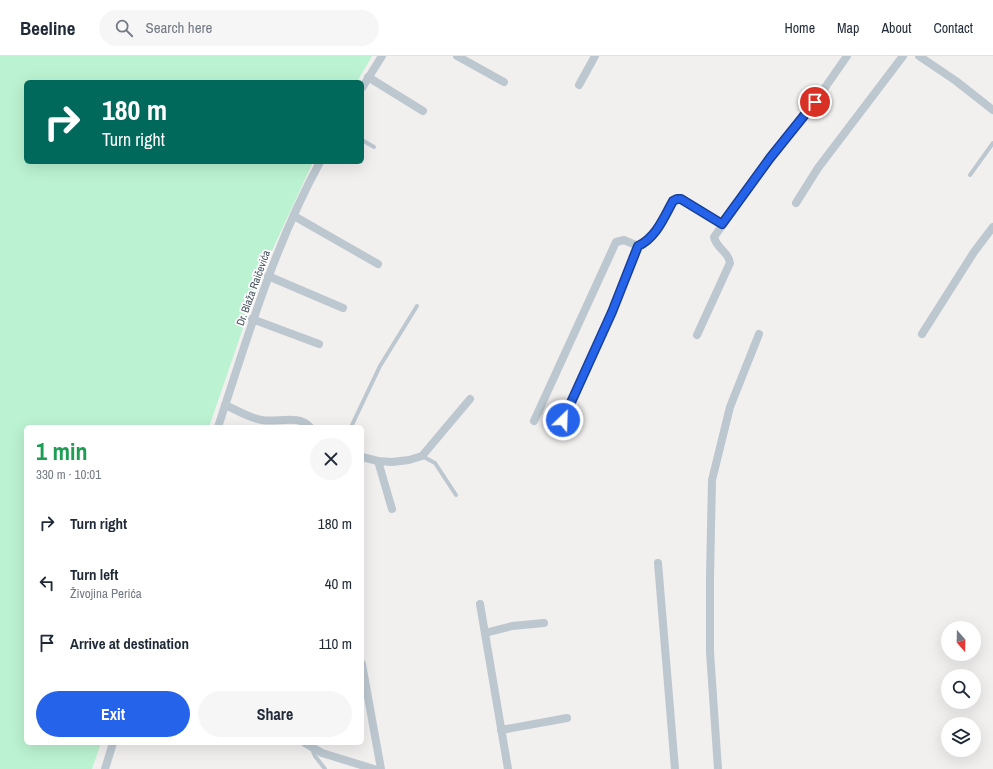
<!DOCTYPE html>
<html lang="en">
<head>
<meta charset="utf-8">
<style>
	:root { --surface:#fff; --page:#f6f6f7; --text:#1f2937; --muted:#747a83; --line:#e0e1e3; --accent:#2563eb }
	body { margin:0; font-family:"Archivo Narrow",sans-serif; background:var(--page); color:var(--text); height:100vh; display:flex; flex-direction:column; font-size:15px; white-space:nowrap }
	* { box-sizing:border-box; margin:0 }
	p { font-size:13px; color:var(--muted) }
	.icon { flex:none; width:22px; height:22px; fill:none; stroke:currentColor; stroke-width:2; stroke-linecap:round; stroke-linejoin:round }
	.map { position:relative; flex:1; overflow:hidden }
	.sheet { position:absolute; left:24px; top:369px; width:340px; height:320px; display:flex; flex-direction:column; background:var(--surface); border-radius:6px; box-shadow:0 4px 16px #0002 }
	.sheet>* { flex:none }
	.top-card { position:absolute; left:24px; top:24px; width:340px; height:84px; border-radius:6px; box-shadow:0 4px 16px #0002; background:#00695c; color:#fff; overflow:hidden }
	.needle { width:26px; rotate:160deg }
	.tools { position:absolute; left:941px; top:565px; display:grid; gap:8px }
	.tools a { display:grid; place-items:center; width:40px; height:40px; border-radius:50%; background:var(--surface); box-shadow:0 4px 16px #0002; font-size:20px }
	.pin { position:absolute; display:grid; place-items:center; width:34px; height:34px; color:#fff; margin:-17px; border:2px solid #fff; border-radius:50%; box-shadow:0 1px 4px #0007 }
	.me { position:absolute; width:44px; margin:-22px; rotate:24deg; stroke-linejoin:round; filter:drop-shadow(0 0 3px #0008) }
	.turn { display:flex; align-items:center; gap:14px; height:84px; padding:0 12px; font-size:18px }
	.turn .icon { width:52px; height:52px; stroke-width:2.5 }
	.turn b { display:block; font-size:28px; line-height:34px }
	.round { display:grid; place-items:center; flex:none; width:42px; height:42px; border-radius:21px; background:var(--page) }
	.summary { display:flex; align-items:center; justify-content:space-between; height:68px; padding:0 12px }
	h1 { font-size:24px; font-weight:700; line-height:30px; color:#1e9e55 }
	.action { display:flex; gap:8px; margin-top:auto; padding:8px 12px }
	.action a { flex:1; height:46px; border-radius:24px; background:var(--accent); color:#fff; font-size:16px; font-weight:700; line-height:46px; text-align:center }
	.action a+a { background:var(--page); color:var(--text) }
	ul { padding:0; list-style:none }
	li { display:flex; align-items:center; gap:12px; height:60px; padding:0 12px }
	li div { flex:1 }
	li b { display:block; font-size:15px }
	li em { font-style:normal }
	header { display:flex; align-items:center; gap:24px; box-sizing:border-box; height:56px; padding:0 20px; background:var(--surface); border-bottom:1px solid var(--line) }
	header strong { font-size:19px }
	nav { display:flex; gap:22px; margin-inline-start:auto; font-size:14px }
	.search { width:280px; height:36px; background:var(--page); display:flex; align-items:center; gap:10px; box-sizing:border-box; padding:0 14px; border-radius:22px; color:var(--muted); font-size:15px }
	.map>svg:first-child { display:block }
	.green { fill:#bbf2d1 }
	.lines { fill:none; stroke-linecap:round; stroke-linejoin:round }
	.service { stroke:#bcc7cf; stroke-width:4 }
	.minor { stroke:#bcc7cf; stroke-width:8 }
	.route-casing { stroke:#184099; stroke-width:10 }
	.route { stroke:#2563eb; stroke-width:7 }
	.labels { text-anchor:middle; stroke-width:3.5; stroke-linejoin:round; paint-order:stroke }
	.street-label { font-size:11px; fill:#46535e; stroke:#fff }
</style>
</head>
<body>
<header>
<strong>Beeline</strong>
<div class="search"><svg class="icon" aria-label="search" viewBox="0 0 24 24"><circle cx="10" cy="10" r="6"/><path d="M15 15l6 6"/></svg>Search here</div>
<nav><a>Home</a><a>Map</a><a>About</a><a>Contact</a></nav>
</header>
<div class="map">
<svg width="993" height="713" viewBox="0 0 993 713">
	<rect width="100%" height="100%" fill="#f2efef"/>
	<path class="green" d="M0 0H372L357 26H26V106H313L263 214 209 371H26V687H101L92 713H0Z"/>
	<g class="lines">
		<g class="service">
			<path d="M362 84 374 91"/>
			<path d="M970 119 993 87"/>
			<path d="M351 371 380 310 417 250"/>
			<path d="M422 400 435 407 456 439"/>
			<path d="M311 691 315 700 325 713"/>
		</g>
		<g class="minor">
			<path d="M457 0 504 26"/>
			<path d="M919 0 956 25 993 54"/>
			<path d="M368 21 423 55"/>
			<path d="M579 29 595 0"/>
			<path d="M362 32 382 0"/>
			<path d="M796 147 818 112 903 0"/>
			<path d="M294 160 378 208"/>
			<path d="M268 220 343 252"/>
			<path d="M252 263 319 288"/>
			<path d="M922 278 974 196 993 171"/>
			<path d="M697 279 730 207C729 196 716 192 714 181L771 102 815 46 847 0"/>
			<path d="M225 349C237 354 249 362 262 364 277 367 299 358 310 371"/>
			<path d="M563 364 612 256 638 190C656 182 663 161 673 145L677 143H681L722 168"/>
			<path d="M534 365 616 186 624 184 638 190"/>
			<path d="M218 371C248 280 274 190 320 106"/>
			<path d="M362 401 378 405 392 406 409 404 422 400 470 343"/>
			<path d="M378 405 392 453"/>
			<path d="M658 507 675 713"/>
			<path d="M480 548 508 713"/>
			<path d="M485 577 512 570 544 567"/>
			<path d="M362 608 381 713"/>
			<path d="M501 674 567 662"/>
			<path d="M305 687 322 697 374 713"/>
			<path d="M105 713 113 687"/>
			<path d="M718 713 710 596V520L712 424 730 351 759 278"/>
		</g>
	</g>
	<g class="lines">
		<g class="route-casing">
			<path id="route" d="M563 364 612 256 638 190C656 182 664 161 673 145L677 143H681L722 168 770 102 815 46"/>
		</g>
		<use href="#route" class="route"/>
	</g>
	<g class="labels">
		<g class="street-label">
			<text transform="translate(253 232) rotate(-70)" y="4">Dr. Blaža Raičevića</text>
		</g>
	</g>
</svg>
<div class="tools">
<a><svg class="needle" viewBox="-14 -14 28 28"><path d="M0-13l5 13h-10z" fill="#e53935"/><path d="M0 13l5-13h-10z" fill="#747a83"/></svg></a>
<a><svg class="icon" aria-label="search" viewBox="0 0 24 24"><circle cx="10" cy="10" r="6"/><path d="M15 15l6 6"/></svg></a>
<a><svg class="icon" aria-label="layers" viewBox="0 0 24 24"><path d="M12 4l9 5-9 5-9-5zM3 14l9 5 9-5"/></svg></a>
</div>
<div class="pin" style="left:815px;top:46px;background:#d93025"><svg class="icon" aria-label="arrive" viewBox="0 0 24 24"><path d="M6 21V4h12l-3 4 3 4H6"/></svg></div>
<svg class="me" style="left:563px;top:364px" viewBox="-20 -20 40 40"><circle r="17" fill="#2563eb" stroke="#fff" stroke-width="3"/><path d="M0-11L8 9 0 5-8 9z" fill="#fff"/></svg>
<div class="top-card">
<div class="turn"><svg class="icon" aria-label="right" viewBox="0 0 24 24"><path d="M7 20v-9h11M14 6l5 5-5 5"/></svg><div><b>180 m</b>Turn right</div></div>
</div>
<section class="sheet">
<div class="summary"><div><h1>1 min</h1><p>330 m · 10:01</p></div><a class="round"><svg class="icon" aria-label="close" viewBox="0 0 24 24"><path d="M6 6l12 12M18 6L6 18"/></svg></a></div>
<ul>
<li><svg class="icon" aria-label="right" viewBox="0 0 24 24"><path d="M7 20v-9h11M14 6l5 5-5 5"/></svg><div><b>Turn right</b></div><em>180 m</em></li>
<li><svg class="icon" aria-label="left" viewBox="0 0 24 24"><path d="M17 20v-9H6M10 6l-5 5 5 5"/></svg><div><b>Turn left</b><p>Živojina Perića</p></div><em>40 m</em></li>
<li><svg class="icon" aria-label="arrive" viewBox="0 0 24 24"><path d="M6 21V4h12l-3 4 3 4H6"/></svg><div><b>Arrive at destination</b></div><em>110 m</em></li>
</ul>
<div class="action"><a>Exit</a><a>Share</a></div>
</section>
</div>
</body>
</html>
